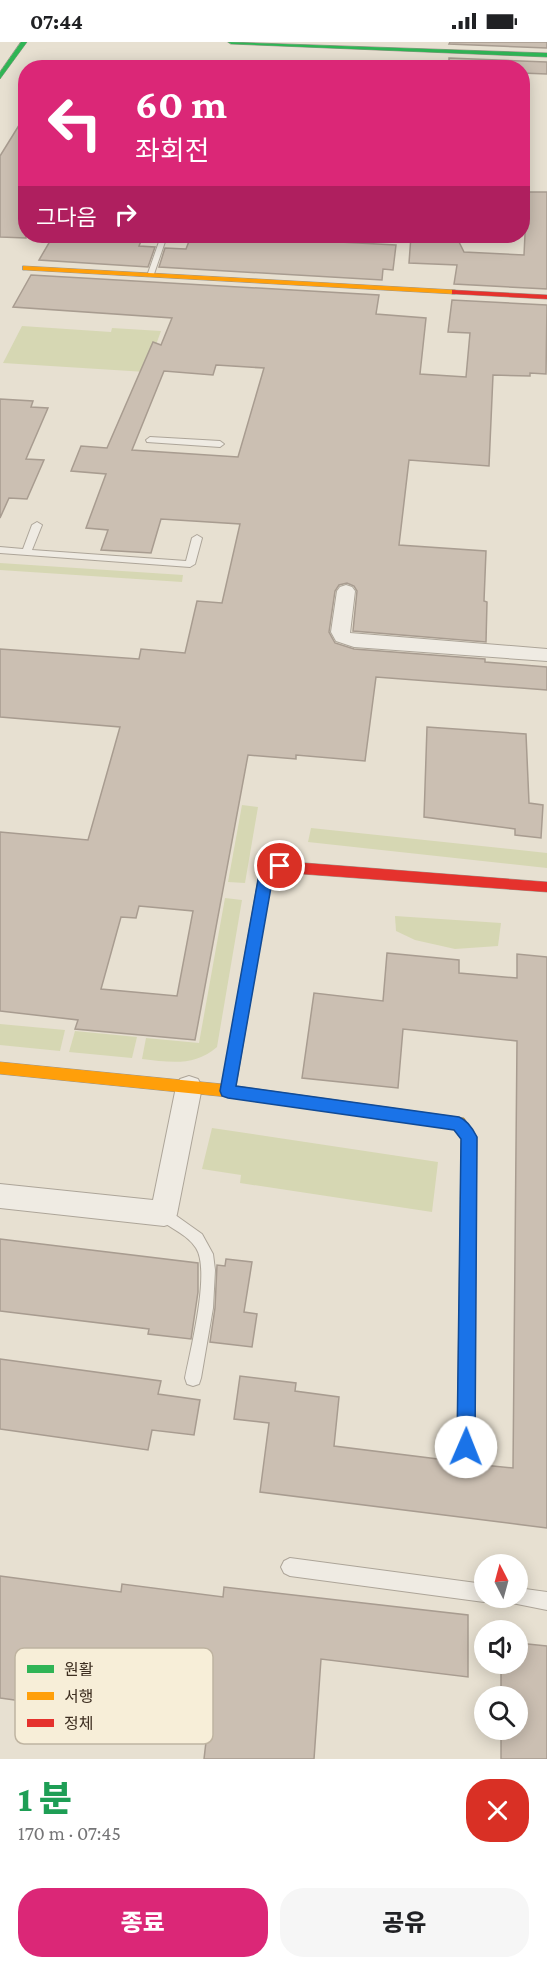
<!DOCTYPE html>
<html lang="ko">
<head>
<meta charset="utf-8">
<style>
	:root { --surface:#fff; --page:#f6f6f6; --text:#202124; --muted:#757577; --accent:#db2777 }
	body { margin:0; font-family:"Crimson Pro","Noto Sans KR",serif; background:var(--page); color:var(--text); height:100vh; display:flex; flex-direction:column; font-size:22px; white-space:nowrap }
	* { box-sizing:border-box; margin:0 }
	p { font-size:20px; color:var(--muted) }
	.icon { flex:none; width:33px; height:33px; fill:none; stroke:currentColor; stroke-width:2; stroke-linecap:round; stroke-linejoin:round }
	.map { position:relative; height:1717px; overflow:hidden }
	.panel { display:flex; flex-direction:column; background:var(--surface); flex:1 }
	.panel>* { flex:none }
	.guide { position:absolute; left:18px; top:18px; width:512px; height:183px; border-radius:24px; box-shadow:0 3px 15px #0003; background:#db2777; color:#fff; overflow:hidden }
	.needle { width:39px; rotate:354deg }
	.fabs { position:absolute; left:474px; top:1512px; display:grid; gap:12px }
	.fabs a { display:grid; place-items:center; width:54px; height:54px; border-radius:50%; background:var(--surface); box-shadow:0 3px 15px #0003; font-size:30px }
	.pin { position:absolute; display:grid; place-items:center; width:51px; height:51px; color:#fff; margin:-26px; border:3px solid #fff; border-radius:50%; box-shadow:0 2px 6px #0007 }
	.me { position:absolute; width:66px; margin:-33px; rotate:1deg; stroke-linejoin:round; filter:drop-shadow(0 0 4px #0008) }
	.turn { display:flex; align-items:center; gap:21px; height:126px; padding:0 18px; font-size:27px }
	.turn .icon { width:78px; height:78px; stroke-width:2.5 }
	.turn b { display:block; font-size:42px; line-height:51px }
	.then { display:flex; align-items:center; height:57px; padding:0 18px; background:#0003; gap:12px; font-size:22px }
	.round { display:grid; place-items:center; flex:none; width:63px; height:63px; border-radius:24px; background:var(--page) }
	.head { display:flex; align-items:center; justify-content:space-between; height:102px; padding:0 18px }
	h1 { font-size:36px; font-weight:800; line-height:45px; color:#1e9e55 }
	.button { display:flex; gap:12px; margin-top:auto; padding:12px 18px }
	.button a { flex:1; height:69px; border-radius:24px; background:var(--accent); color:#fff; font-size:24px; font-weight:800; line-height:69px; text-align:center }
	.button a+a { background:var(--page); color:var(--text) }
	.status { display:flex; justify-content:space-between; align-items:center; height:42px; padding:0 30px; background:var(--surface); direction:ltr }
	.status svg { height:16px; fill:currentColor }
	.map>svg:first-child { display:block }
	.green { fill:#d6d7b3 }
	.building { fill:#cbbfb2; stroke:#a89c90; stroke-width:1.5; fill-rule:evenodd }
	.lines { fill:none; stroke-linecap:round; stroke-linejoin:round }
	.lane-casing { stroke:#ada599; stroke-width:2 }
	.street-casing { stroke:#ada599; stroke-width:2 }
	.fast-casing { stroke:#9c958a; stroke-width:1 }
	.slow-casing { stroke:#9c958a; stroke-width:1 }
	.jam-casing { stroke:#9c958a; stroke-width:1 }
	.lane { fill:#efebe3; fill-rule:evenodd }
	.street { fill:#efebe3; fill-rule:evenodd }
	.fast { fill:#30b455; fill-rule:evenodd }
	.slow { fill:#ff9f0a; fill-rule:evenodd }
	.jam { fill:#e5322d; fill-rule:evenodd }
	.route { fill:#1a73e8; stroke:#114b97; stroke-width:1.5 }
	.key { fill:#f7eed8; stroke:#bfb4a1; stroke-width:1.5 }
	.key-label { font-size:16px; fill:#3d2e20 }
</style>
</head>
<body>
<div class="status"><b>07:44</b><svg viewBox="0 0 49 12"><path d="M0 12V9h3v3zM5 12V6h3v6zM10 12V3h3v9zM15 12V0h3v12zM26 1h20v11H26zM47 4h2v5h-2z"/></svg></div>
<div class="map">
<svg width="547" height="1717" viewBox="0 0 547 1717">
	<rect width="100%" height="100%" fill="#e7e0d1"/>
	<g class="green">
		<path d="M22 284 111 290 112 286 161 289 146 330 3 321Z"/>
		<path d="M0 521 183 533 182 540 0 528Z"/>
		<path d="M242 763 258 765 245 841 228 840Z"/>
		<path d="M311 786 547 811V826L308 800Z"/>
		<path d="M225 856 242 858 217 1005C194 1025 170 1020 142 1017L146 996 199 1001Z"/>
		<path d="M395 874 501 881 498 904 455 907 415 898 396 889Z"/>
		<path d="M0 982 65 988 60 1009 0 1003Z"/>
		<path d="M75 989 137 995 132 1016 69 1010Z"/>
		<path d="M212 1086 438 1120 432 1170 240 1141 241 1133 202 1127Z"/>
	</g>
	<g class="building">
		<path d="M450 0H547V6L449 2Z"/>
		<path d="M449 16 547 20V32L522 31V26H449Z"/>
		<path d="M26 72V196L0 195V114Z"/>
		<path d="M527 150H547V247L454 242 457 223 409 221 411 194H453V196H457L464 210 524 213Z"/>
		<path d="M53 194H143L139 204 155 205 148 225 39 218Z"/>
		<path d="M191 194H223L396 203 393 228 383 227 382 238 159 225 165 206 186 207Z"/>
		<path d="M31 233 379 253 376 272 426 276 420 332 466 335 470 291 448 290 452 258 547 263 546 332 530 331V334L493 333 489 424 409 418 399 503 486 509 484 559 487 560 486 600 353 589 357 549 354 544 347 541 339 543 335 549 329 590 335 601 354 607 485 617V620L547 625V648L376 635 365 719 296 713V717L248 713 195 998 75 987 78 978 0 969V790L88 798 120 685 0 675V607L139 617 141 607 185 611 197 559 222 561 240 482 161 477 151 511 101 508 108 488 86 486 106 432 71 429 81 404 107 406 153 300 161 303 172 276 13 265ZM216 323 264 326 238 415 132 408 164 329 213 333ZM139 864 193 869 177 954 101 947 121 875 136 876Z"/>
		<path d="M0 357 33 359 31 365 48 366 26 417 44 418 27 457 9 456 0 476Z"/>
		<path d="M427 685 526 692 529 761 543 763 541 796 515 793V787L424 775Z"/>
		<path d="M387 911 459 918V931L517 936V912L547 915V1486L260 1450 269 1381 234 1377 240 1334 296 1341 295 1349 339 1355 334 1404 446 1418 449 1423 465 1429 483 1423 513 1426 517 999 403 987 398 1046 302 1036 314 951 383 959Z"/>
		<path d="M0 1197 198 1221V1250L191 1297 148 1292 149 1287 0 1269Z"/>
		<path d="M226 1217 252 1220 244 1270 257 1272 252 1305 210 1300 215 1266 217 1223 225 1224Z"/>
		<path d="M0 1317 161 1339 158 1352 200 1358 194 1393 152 1388 148 1408 0 1387Z"/>
		<path d="M0 1534 121 1550 122 1542 223 1555 224 1545 468 1573V1635L321 1617 314 1717H204L209 1674 111 1660 108 1671 0 1656Z"/>
		<path d="M518 1601 547 1604V1717H501V1688H518V1654H501V1622H518Z"/>
	</g>
	<g class="lines">
		<g class="lane-casing">
			<g id="lane">
				<path d="M284 23 287 26H281L282 24Z"/>
				<path d="M161 194H167L154 232 147 234Z"/>
				<path d="M150 395 220 399 224 402 220 405 147 400 146 398Z"/>
				<path d="M37 480 42 483 32 508 186 519 192 496 197 493 202 496 195 522 190 525 0 511V505L23 507 32 483Z"/>
				<path d="M164 1165 202 1192 213 1212 215 1228 213 1266 201 1336 199 1342 193 1344 187 1342 185 1336C190 1309 211 1229 196 1206 188 1193 170 1186 159 1177L157 1172 159 1167Z"/>
				<path d="M290 1516 484 1542V1556H491L484 1560 290 1534 284 1531 281 1525 284 1519Z"/>
				<path d="M518 1546 547 1550V1568L512 1561 510 1556H518Z"/>
			</g>
		</g>
		<g class="street-casing">
			<g id="street">
				<path d="M346 543 352 545 355 549 350 591 547 607V619L354 605 336 599 331 590 337 549 340 545Z"/>
				<path d="M189 1034 198 1037 202 1045 177 1172 174 1181 164 1184 0 1166V1142L153 1158 176 1045 180 1037Z"/>
			</g>
		</g>
		<g class="fast-casing">
			<g id="fast">
				<path d="M21 0H27L0 37V30Z"/>
				<path d="M228 0 547 11V15L231 2Z"/>
			</g>
		</g>
		<g class="slow-casing">
			<g id="slow">
				<path d="M23 224 455 248 459 250 455 252 26 228H23Z"/>
				<path d="M245 945 250 947 252 951 236 1044 464 1076 477 1095 476 1187 474 1192 468 1195 462 1192 460 1187 461 1097 455 1087 228 1055 0 1032V1020L222 1042 238 951 240 947Z"/>
			</g>
		</g>
		<g class="jam-casing">
			<g id="jam">
				<path d="M452 248 547 253V257L455 252H452Z"/>
				<path d="M280 819 547 840V850L275 830 272 833 252 951 250 955 245 957 240 955 238 951 259 832 266 822Z"/>
				<path d="M468 1179 474 1182 476 1187 475 1405 472 1411 466 1414 460 1411 457 1405 460 1187 462 1182Z"/>
			</g>
		</g>
		<use href="#lane" class="lane"/>
		<use href="#street" class="street"/>
		<use href="#fast" class="fast"/>
		<use href="#slow" class="slow"/>
		<use href="#jam" class="jam"/>
	</g>
	<path class="route" d="M280 819 286 824 284 828 275 830 273 834 236 1044 459 1075C467 1078 473 1087 477 1095L475 1405 472 1411 466 1414 459 1411 457 1405 461 1097 454 1088 228 1056 222 1054 220 1049 259 832 266 823Z"/>
	<rect x="15" y="1606" width="198" height="96" rx="9" class="key"/>
	<rect x="27" y="1623" width="27" height="8" fill="#30b455"/>
	<rect x="27" y="1650" width="27" height="8" fill="#ff9f0a"/>
	<rect x="27" y="1677" width="27" height="8" fill="#e5322d"/>
	<g class="key-label">
		<text x="64" y="1633">원활</text>
		<text x="64" y="1660">서행</text>
		<text x="64" y="1687">정체</text>
	</g>
</svg>
<div class="fabs">
<a><svg class="needle" viewBox="-14 -14 28 28"><path d="M0-13l5 13h-10z" fill="#e53935"/><path d="M0 13l5-13h-10z" fill="#757577"/></svg></a>
<a><svg class="icon" aria-label="sound" viewBox="0 0 24 24"><path d="M4 9h4l5-4v14l-5-4H4zM17 9q2 3 0 6"/></svg></a>
<a><svg class="icon" aria-label="search" viewBox="0 0 24 24"><circle cx="10" cy="10" r="6"/><path d="M15 15l6 6"/></svg></a>
</div>
<div class="pin" style="left:280px;top:824px;background:#d93025"><svg class="icon" aria-label="arrive" viewBox="0 0 24 24"><path d="M6 21V4h12l-3 4 3 4H6"/></svg></div>
<svg class="me" style="left:466px;top:1405px" viewBox="-20 -20 40 40"><circle r="19" fill="#fff"/><path d="M0-13L10 11 0 6-10 11z" fill="#1a73e8"/></svg>
<div class="guide">
<div class="turn"><svg class="icon" aria-label="left" viewBox="0 0 24 24"><path d="M17 20v-9H6M10 6l-5 5 5 5"/></svg><div><b>60 m</b>좌회전</div></div>
<div class="then">그다음<svg class="icon" aria-label="right" viewBox="0 0 24 24"><path d="M7 20v-9h11M14 6l5 5-5 5"/></svg></div>
</div>
</div>
<section class="panel">
<div class="head"><div><h1>1 분</h1><p>170 m · 07:45</p></div><a class="round" style="background:#d93025;color:#fff"><svg class="icon" aria-label="close" viewBox="0 0 24 24"><path d="M6 6l12 12M18 6L6 18"/></svg></a></div>
<div class="button"><a>종료</a><a>공유</a></div>
</section>
</body>
</html>
